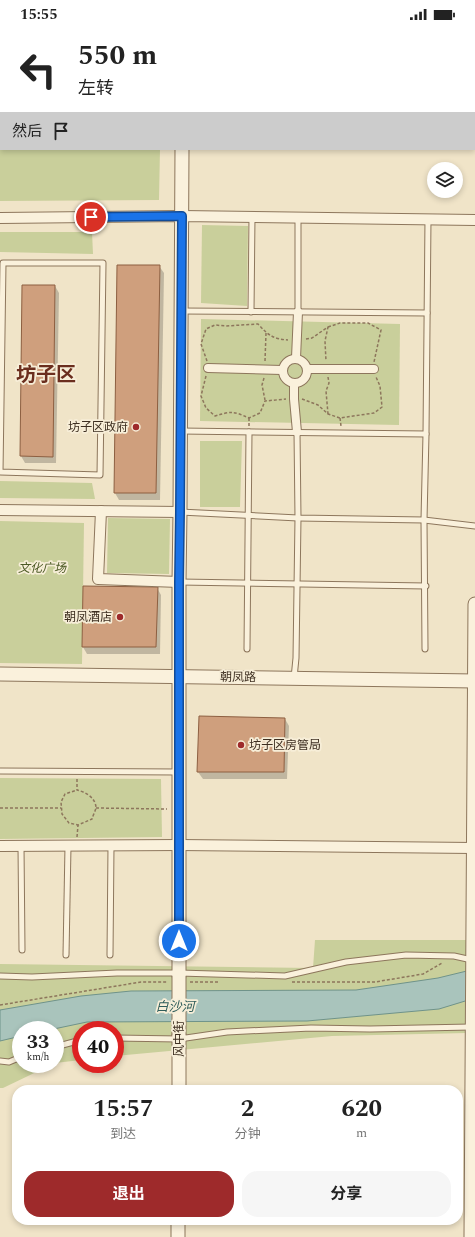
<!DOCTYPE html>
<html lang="zh">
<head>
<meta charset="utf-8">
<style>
	:root { --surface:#fff; --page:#f6f6f6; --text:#222; --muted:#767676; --accent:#9e2a2b }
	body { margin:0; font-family:Spectral,"Noto Sans SC",serif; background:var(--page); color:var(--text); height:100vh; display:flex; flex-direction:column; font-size:15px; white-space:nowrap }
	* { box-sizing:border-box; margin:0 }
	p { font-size:13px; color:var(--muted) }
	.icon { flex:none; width:22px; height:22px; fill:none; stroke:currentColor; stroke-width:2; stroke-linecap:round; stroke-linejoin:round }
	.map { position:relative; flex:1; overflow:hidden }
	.sheet { position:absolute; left:12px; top:1057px; width:451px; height:140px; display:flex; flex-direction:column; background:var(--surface); border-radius:16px; box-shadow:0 2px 6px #0003 }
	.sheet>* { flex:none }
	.hud { position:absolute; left:0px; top:0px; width:475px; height:122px; box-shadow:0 2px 6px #0003; background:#fff; color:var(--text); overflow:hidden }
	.controls { position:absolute; left:427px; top:134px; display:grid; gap:8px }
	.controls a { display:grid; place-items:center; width:36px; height:36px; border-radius:50%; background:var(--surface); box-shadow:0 2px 6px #0003; font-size:20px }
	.speed { position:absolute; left:12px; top:993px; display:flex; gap:8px; font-size:20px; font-weight:700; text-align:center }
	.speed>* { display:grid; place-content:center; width:52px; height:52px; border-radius:50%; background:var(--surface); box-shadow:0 2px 6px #0003; line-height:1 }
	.speed small { font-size:10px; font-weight:400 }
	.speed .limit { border:6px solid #d22; background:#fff; color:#111 }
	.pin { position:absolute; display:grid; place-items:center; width:34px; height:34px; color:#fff; margin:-17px; border:2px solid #fff; border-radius:50%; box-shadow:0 1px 4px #0007 }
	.me { position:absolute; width:44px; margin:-22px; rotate:0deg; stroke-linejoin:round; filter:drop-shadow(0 0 3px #0008) }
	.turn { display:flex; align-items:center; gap:14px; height:84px; padding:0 12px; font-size:18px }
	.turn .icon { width:52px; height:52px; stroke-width:2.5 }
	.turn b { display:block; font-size:28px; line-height:34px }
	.then { display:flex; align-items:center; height:38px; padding:0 12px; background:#0003; gap:8px; font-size:15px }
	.eta { display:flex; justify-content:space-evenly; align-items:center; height:68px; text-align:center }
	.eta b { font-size:24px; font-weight:700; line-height:28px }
	.button { display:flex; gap:8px; margin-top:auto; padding:8px 12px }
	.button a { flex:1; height:46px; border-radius:16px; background:var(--accent); color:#fff; font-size:16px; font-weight:700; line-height:46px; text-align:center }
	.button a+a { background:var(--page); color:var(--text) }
	.status { display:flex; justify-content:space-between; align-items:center; height:28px; padding:0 20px; background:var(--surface); direction:ltr }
	.status svg { height:11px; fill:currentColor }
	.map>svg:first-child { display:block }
	.green { fill:#c9cf9b }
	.water { fill:#a9c4bc; stroke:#6f938a }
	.shadow { fill:#0003 }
	.building { fill:#cf9f7d; stroke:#8d5f41 }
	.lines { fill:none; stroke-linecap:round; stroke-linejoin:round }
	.service-casing { stroke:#8d765c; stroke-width:7 }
	.pedestrian-casing { stroke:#8d765c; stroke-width:10 }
	.minor-casing { stroke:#8d765c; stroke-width:12 }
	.tertiary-casing { stroke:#8d765c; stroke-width:15 }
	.path { stroke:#8d765c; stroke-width:1.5; stroke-dasharray:3 2; stroke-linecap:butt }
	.service { stroke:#faf1dc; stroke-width:5 }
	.pedestrian { stroke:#faf1dc; stroke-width:8 }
	.minor { stroke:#faf1dc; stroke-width:10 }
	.tertiary { stroke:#faf1dc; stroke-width:13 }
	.tertiary-bridge-casing { stroke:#8d765c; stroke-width:15; stroke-linecap:butt }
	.tertiary-bridge { stroke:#faf1dc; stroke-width:13 }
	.route-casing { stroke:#114b97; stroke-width:10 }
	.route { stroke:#1a73e8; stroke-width:7 }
	.poi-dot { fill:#9e2a2b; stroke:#f7eed8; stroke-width:1.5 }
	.labels { text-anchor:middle; stroke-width:3.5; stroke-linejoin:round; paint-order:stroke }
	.poi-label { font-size:12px; fill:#3d2e20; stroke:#f7eed8; text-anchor:end }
	.park-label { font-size:12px; font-style:italic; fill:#4d5a26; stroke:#f7eed8 }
	.street-label { font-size:12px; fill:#3d2e20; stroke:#f7eed8 }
	.water-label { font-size:13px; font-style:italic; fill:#2f5d5a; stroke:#f7eed8 }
	.town-label { font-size:20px; font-weight:bold; fill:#6b2e1e; stroke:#f7eed8 }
</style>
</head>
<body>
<div class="status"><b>15:55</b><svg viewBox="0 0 49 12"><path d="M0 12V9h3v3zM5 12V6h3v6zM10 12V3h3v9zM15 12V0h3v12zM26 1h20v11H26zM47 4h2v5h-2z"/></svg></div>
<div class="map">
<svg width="475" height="1209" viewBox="0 0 475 1209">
	<rect width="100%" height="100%" fill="#f0e4c8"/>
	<g class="green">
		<path d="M0 57 1 121H160L159 172 0 173Z"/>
		<path d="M202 197 248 198 247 278 201 275Z"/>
		<path d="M0 204H92L93 226 0 224Z"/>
		<path d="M201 291 400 296 399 397 200 393Z"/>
		<path d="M200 413H242L240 479H200Z"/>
		<path d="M0 453 92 455 95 471 0 470Z"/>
		<path d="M108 490 170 491 169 546 107 545Z"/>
		<path d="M0 493 84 495 82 636 0 635Z"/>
		<path d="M0 750 161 751 162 809 0 811Z"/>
		<path d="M315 912H475L467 1005 332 1008 115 1028V1002H81V1032L55 1035V1002H21V1036H53L3 1060H0V936L313 940Z"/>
	</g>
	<path class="water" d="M475 941V970L439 981 307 993 87 994 49 1002H21V1008L0 1013V982L81 968 131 963 356 962 438 950Z"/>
	<g class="shadow">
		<path d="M0 0H33L1 1V19Z"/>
		<path d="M159 238 164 245 160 472H119L115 465Z"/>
		<path d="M55 258 59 265 56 435H25L21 428Z"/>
		<path d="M84 559 157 560 161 567 160 626H87L83 619Z"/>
		<path d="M285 691 289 698 287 751H203L198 744Z"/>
	</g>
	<g class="building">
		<path d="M0 0H29L1 1V13Z"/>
		<path d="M117 237H160L156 465H114Z"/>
		<path d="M22 257H55L53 429 20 428Z"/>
		<path d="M83 558 158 559 156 619H82Z"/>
		<path d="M199 688 285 690 284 744H197Z"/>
	</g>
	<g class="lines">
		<g class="service-casing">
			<g id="service">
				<path d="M3 235H103L100 447 0 444Z"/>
				<path d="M182 283 427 285"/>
				<path d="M251 284 252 189"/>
				<path d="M298 284V190"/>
				<path d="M181 403 426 406"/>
				<path d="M180 484 298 490 424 492 475 498"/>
				<path d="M180 554 426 558"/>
				<path d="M247 621 249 404"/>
				<path d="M425 621 424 492 426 406 428 191"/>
				<path d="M294 650 296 630 298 490 297 404"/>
				<path d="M0 743 178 744"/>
				<path d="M21 818 22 922"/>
				<path d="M66 927 68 818"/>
				<path d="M110 927 111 818"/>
				<path d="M0 948 32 949 117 945H179L285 948 346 934 406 927 454 928 472 932"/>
				<path d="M115 1010 179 1011 227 1004 311 1000 370 1001 471 999"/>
				<path d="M55 1019 81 1012"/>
				<path d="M0 1033 9 1034 21 1029"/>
			</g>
		</g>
		<g class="pedestrian-casing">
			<g id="pedestrian">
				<path d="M296 330 298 284"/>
				<circle cx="295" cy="343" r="12"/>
				<path d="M208 340 282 342"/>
				<path d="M307 341H374"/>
				<path d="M294 355V371L297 404"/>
			</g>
		</g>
		<g class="minor-casing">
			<g id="minor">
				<path d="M0 190 182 188 475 192"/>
				<path d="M0 482 180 484"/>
				<path d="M101 483 98 551 179 554"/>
				<path d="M0 818 179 817 473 820"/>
			</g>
		</g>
		<g class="tertiary-casing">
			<g id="tertiary">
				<path d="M183 1V0"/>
				<path d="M0 30H1"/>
				<path d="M474 30H475"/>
				<path d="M0 646 475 653"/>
				<path d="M179 948V554L180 484 182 121"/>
				<path d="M179 1062V1007"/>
				<path d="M178 1209V1192"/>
				<path d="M471 1209 475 576"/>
			</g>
		</g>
		<g class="path">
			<path d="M328 299 340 295H368L381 302 374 334"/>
			<path d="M306 311 312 310 328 299 325 313 326 333"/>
			<path d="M207 333 201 316 206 301 215 297 226 298 258 296C268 307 273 311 288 312"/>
			<path d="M265 333 266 305"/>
			<path d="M206 348 201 368 206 380 215 388C232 383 233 383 249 390L260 385 265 373 286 371"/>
			<path d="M328 349 329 355 326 363 328 386"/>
			<path d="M264 350 262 357 265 372"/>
			<path d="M302 371 318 377 328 386 340 390 374 385 382 379 380 358 376 349"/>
			<path d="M249 390V398"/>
			<path d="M340 390 341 398"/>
			<path d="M77 751V762C85 764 95 769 96 779 96 782 93 787 92 791L78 797 69 795 62 786 61 774 65 766 77 762"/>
			<path d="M0 780H61"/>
			<path d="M96 780 167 781"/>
			<path d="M77 809 78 797"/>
			<path d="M190 954H218"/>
			<path d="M292 954H375L423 946 442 935"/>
			<path d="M0 977 141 954H168"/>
		</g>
		<use href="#service" class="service"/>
		<use href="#pedestrian" class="pedestrian"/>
		<use href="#minor" class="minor"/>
		<use href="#tertiary" class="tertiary"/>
		<g class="tertiary-bridge-casing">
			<path id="tertiary-bridge" d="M179 948V1007"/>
		</g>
		<use href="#tertiary-bridge" class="tertiary-bridge"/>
	</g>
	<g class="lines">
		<g class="route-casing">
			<path id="route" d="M91 189 182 188 180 484 179 554V913"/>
		</g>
		<use href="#route" class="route"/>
	</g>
	<g class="poi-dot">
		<circle cx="136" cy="399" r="4"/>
		<circle cx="120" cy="589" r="4"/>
		<circle cx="241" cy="717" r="4"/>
	</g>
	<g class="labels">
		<g class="poi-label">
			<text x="128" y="403">坊子区政府</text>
			<text x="112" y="593">朝凤酒店</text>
			<text x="249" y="721" text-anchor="start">坊子区房管局</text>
		</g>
		<g class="park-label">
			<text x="42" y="544">文化广场</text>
		</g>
		<g class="street-label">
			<text transform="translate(238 649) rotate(1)" y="4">朝凤路</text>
			<text transform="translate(179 1011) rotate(-90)" y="4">风中街</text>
		</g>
		<g class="water-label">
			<text x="175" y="983">白沙河</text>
		</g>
		<g class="town-label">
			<text x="46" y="353">坊子区</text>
		</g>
	</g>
</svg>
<div class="controls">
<a><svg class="icon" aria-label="layers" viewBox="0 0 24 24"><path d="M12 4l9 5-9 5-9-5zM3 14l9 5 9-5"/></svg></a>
</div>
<div class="speed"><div>33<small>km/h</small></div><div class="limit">40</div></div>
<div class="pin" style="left:91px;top:189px;background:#d93025"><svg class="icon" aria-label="arrive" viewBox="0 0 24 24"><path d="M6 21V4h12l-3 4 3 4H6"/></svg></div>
<svg class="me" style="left:179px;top:913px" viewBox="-20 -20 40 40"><circle r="17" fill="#1a73e8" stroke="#fff" stroke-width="3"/><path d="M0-11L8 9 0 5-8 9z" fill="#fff"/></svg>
<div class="hud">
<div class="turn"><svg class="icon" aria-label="left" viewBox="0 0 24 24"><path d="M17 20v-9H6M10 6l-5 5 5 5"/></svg><div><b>550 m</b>左转</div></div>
<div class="then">然后<svg class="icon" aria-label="arrive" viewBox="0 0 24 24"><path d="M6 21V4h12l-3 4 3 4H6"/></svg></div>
</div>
<section class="sheet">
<div class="eta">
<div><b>15:57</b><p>到达</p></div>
<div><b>2</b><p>分钟</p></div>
<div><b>620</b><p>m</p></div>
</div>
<div class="button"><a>退出</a><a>分享</a></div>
</section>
</div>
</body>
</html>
